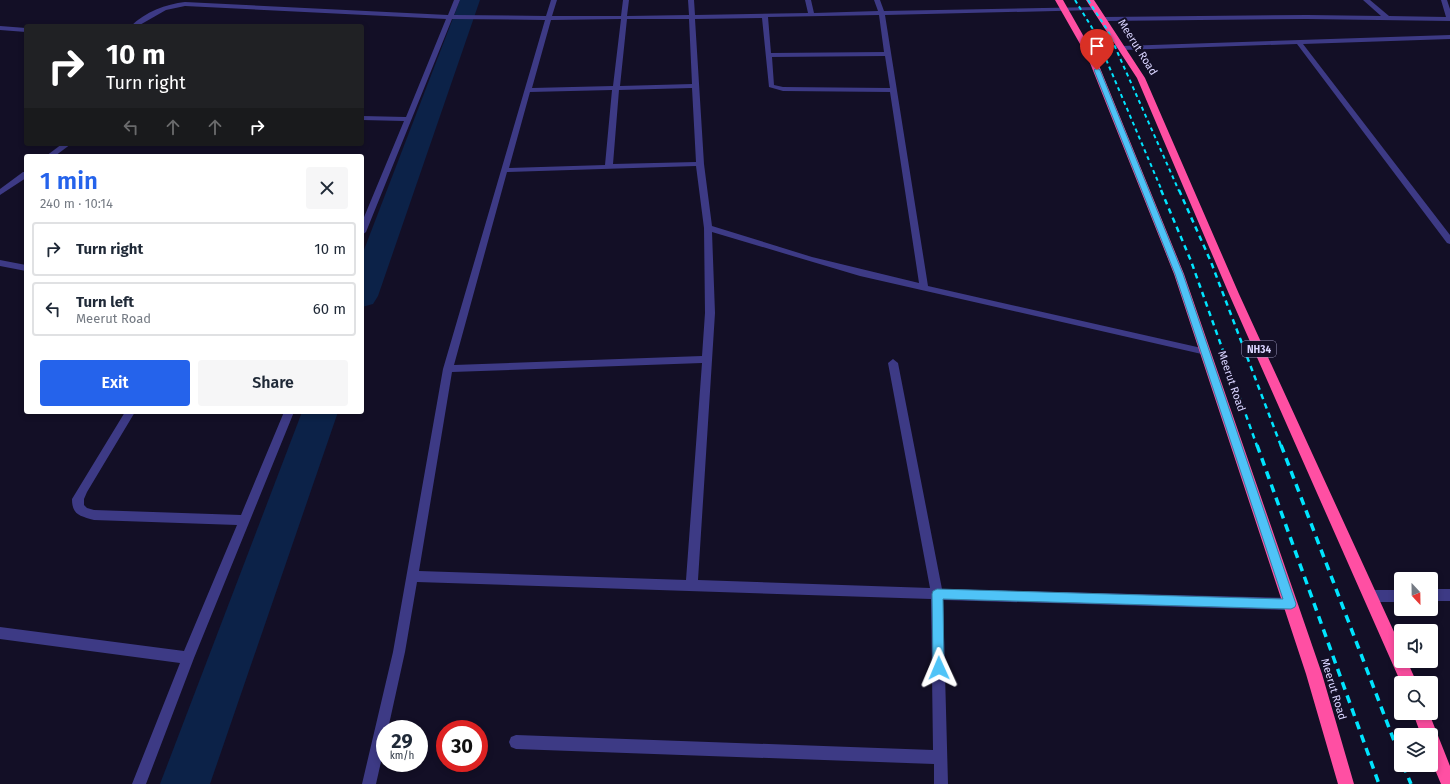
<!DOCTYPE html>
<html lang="en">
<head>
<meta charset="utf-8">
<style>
	:root { --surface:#fff; --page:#f6f6f7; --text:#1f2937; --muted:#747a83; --line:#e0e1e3; --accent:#2563eb }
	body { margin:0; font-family:"Fira Sans",sans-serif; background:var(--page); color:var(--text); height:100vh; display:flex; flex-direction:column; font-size:15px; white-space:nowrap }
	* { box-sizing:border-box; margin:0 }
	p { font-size:13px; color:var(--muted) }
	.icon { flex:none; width:22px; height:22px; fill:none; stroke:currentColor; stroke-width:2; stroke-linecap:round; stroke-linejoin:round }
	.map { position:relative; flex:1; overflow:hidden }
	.side { position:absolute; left:24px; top:154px; width:340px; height:260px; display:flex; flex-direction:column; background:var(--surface); border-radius:4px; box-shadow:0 2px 6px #0003 }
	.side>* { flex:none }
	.top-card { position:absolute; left:24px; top:24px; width:340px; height:122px; border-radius:4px; box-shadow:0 2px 6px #0003; background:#202124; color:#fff; overflow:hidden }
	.needle { width:26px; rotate:158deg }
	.tools { position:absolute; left:1394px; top:572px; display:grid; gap:8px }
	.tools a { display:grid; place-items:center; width:44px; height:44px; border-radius:4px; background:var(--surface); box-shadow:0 2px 6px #0003; font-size:20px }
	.speed { position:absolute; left:376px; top:720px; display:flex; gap:8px; font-size:20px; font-weight:700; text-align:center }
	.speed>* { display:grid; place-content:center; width:52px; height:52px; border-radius:50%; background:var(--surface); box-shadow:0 2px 6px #0003; line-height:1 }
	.speed small { font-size:10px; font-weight:400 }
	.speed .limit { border:6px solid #d22; background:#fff; color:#111 }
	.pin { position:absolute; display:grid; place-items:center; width:34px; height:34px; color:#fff; margin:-41px -17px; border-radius:50% 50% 50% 0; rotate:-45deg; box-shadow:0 0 4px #0007 }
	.pin .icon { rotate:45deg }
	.me { position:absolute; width:44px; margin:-22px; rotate:359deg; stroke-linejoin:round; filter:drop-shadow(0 0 3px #0008) }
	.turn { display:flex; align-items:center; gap:14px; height:84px; padding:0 16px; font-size:18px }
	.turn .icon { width:52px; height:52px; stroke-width:2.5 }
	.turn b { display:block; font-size:28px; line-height:34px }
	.lanes { display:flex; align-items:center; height:38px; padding:0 16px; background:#0003; justify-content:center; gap:20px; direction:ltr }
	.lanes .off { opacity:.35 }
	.round { display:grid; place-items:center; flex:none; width:42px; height:42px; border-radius:4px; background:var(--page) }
	.head { display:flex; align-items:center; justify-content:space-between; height:68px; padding:0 16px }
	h1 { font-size:24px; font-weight:600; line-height:30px; color:var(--accent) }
	.primary-button { display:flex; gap:8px; margin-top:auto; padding:8px 16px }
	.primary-button a { flex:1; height:46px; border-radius:4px; background:var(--accent); color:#fff; font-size:16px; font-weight:600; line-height:46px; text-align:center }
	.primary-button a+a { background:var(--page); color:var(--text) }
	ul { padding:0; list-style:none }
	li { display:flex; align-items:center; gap:12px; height:54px; margin:0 8px 6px; padding:0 8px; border:2px solid var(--line); border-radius:4px }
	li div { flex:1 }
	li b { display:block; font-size:15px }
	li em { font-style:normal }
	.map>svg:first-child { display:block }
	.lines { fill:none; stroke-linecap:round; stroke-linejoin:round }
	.canal { fill:#0c2248; fill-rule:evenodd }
	.minor { fill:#3d3a85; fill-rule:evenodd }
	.highway { fill:#ff4fa3; fill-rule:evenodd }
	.rail-far2 { stroke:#00e5ff; stroke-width:2; stroke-dasharray:4 3.5; stroke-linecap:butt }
	.rail-far1 { stroke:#00e5ff; stroke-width:2.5; stroke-dasharray:5.5 4.5; stroke-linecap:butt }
	.rail { stroke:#00e5ff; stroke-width:3.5; stroke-dasharray:8 6; stroke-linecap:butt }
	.route { fill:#4fc3f7; stroke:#337fa1 }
	.labels { text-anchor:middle; stroke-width:4; stroke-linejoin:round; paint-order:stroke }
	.shield { fill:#130f26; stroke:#9e99be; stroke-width:1 }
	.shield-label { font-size:10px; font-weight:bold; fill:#d9d4ff }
	.street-label { font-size:11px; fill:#d9d4ff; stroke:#130f26 }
</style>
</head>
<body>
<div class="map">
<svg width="1450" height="784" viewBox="0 0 1450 784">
	<rect width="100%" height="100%" fill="#130f26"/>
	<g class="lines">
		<g class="canal">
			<path d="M460 0H480L378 296 373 304 362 307V255Z"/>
			<path d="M302 412H338L210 784H160Z"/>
		</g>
		<g class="minor">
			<path d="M454 0H460L454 15 546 16 551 0H557L552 16H621L623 0H629L627 16 689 15 688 0H694L695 15 808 13 805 0H811L814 13 878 11 874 0H880L884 11 1098 7 1099 8 1096 10 885 15 928 286 1206 349 1211 352 1209 354 1206 355 860 276 712 232 715 313 698 580 930 588 888 363 893 359 898 363 942 589 1291 598 1295 600 1297 604 1295 608 1291 610 943 600 948 784H934V764L516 749 511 747 509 742 511 737 516 735 933 750 931 599 417 582 405 652 388 729H385V744L376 784H362L393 652 443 369 545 20 452 19 366 232 362 235V222L404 121 362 120V116L406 117 446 19 185 6 166 10 138 26H131C145 12 166 4 185 2L448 15ZM879 15 884 52 771 53 768 17ZM762 18 769 87 783 91 890 92 919 283 812 257 712 226 704 164 695 19ZM621 19 613 86 532 88 551 20ZM627 19H689L692 84 620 86ZM885 56 890 88 783 87 774 85 772 57ZM692 88 696 162 613 164 619 90ZM612 90 605 165 509 168 530 92ZM696 166 704 228 705 313 702 356 454 365 507 172ZM702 363 686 580 419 571 452 372Z"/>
			<path d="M1363 0H1370L1389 16 1446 17 1441 0H1447L1450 9V21L1307 19 1103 21 1100 19 1103 17 1307 15 1381 16Z"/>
			<path d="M0 26 26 28V32L0 30Z"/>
			<path d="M1450 35V39L1303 44 1450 235V244L1447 243 1297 44 1122 50 1119 48 1122 46Z"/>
			<path d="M62 144H71L55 156H46Z"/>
			<path d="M23 172H26V178L0 195V189Z"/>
			<path d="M0 260 26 265V271L0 266Z"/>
			<path d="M125 412H135L87 492 84 499V505L87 508 94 510 241 515 284 412H294L194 658 146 784H132L180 663 0 639V627L184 651 237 525 94 520C80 516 72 515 72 499Z"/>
			<rect x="1431" y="589" width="19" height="12"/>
			<path d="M1371 590H1401V602H1371L1367 600 1365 596 1367 592Z"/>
		</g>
		<g class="highway">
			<path d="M1055 0H1063L1096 58 1184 274 1322 674 1354 784H1338L1306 674 1174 274 1088 58Z"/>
			<path d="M1086 0H1094L1145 78 1239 294 1401 647V661H1407L1417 683H1401L1229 294 1137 78Z"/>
			<path d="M1413 713H1429L1450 766V784H1441L1431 760V735H1421Z"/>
		</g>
		<g class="rail-far2">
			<path d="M1075 0 1094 31 1162 191"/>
			<path d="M1088 0 1108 31 1179 191"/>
		</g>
		<g class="rail-far1">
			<path d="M1161 190 1191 261 1257 446"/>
			<path d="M1179 190 1211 262 1281 446"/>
		</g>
		<g class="rail">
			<path d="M1257 445 1379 784"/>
			<path d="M1281 445 1401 759"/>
			<path d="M1403 765 1411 784"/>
		</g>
	</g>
	<path class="route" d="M1097 68 1100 70 1183 274 1296 604 1295 607 1291 609 943 599 944 668 943 672 939 674 934 672 933 668 932 594 933 591 937 589 1283 599 1175 274 1094 70Z"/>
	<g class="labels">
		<rect class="shield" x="1242" y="341" width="34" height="16" rx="3"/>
		<g class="shield-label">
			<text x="1259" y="353">NH34</text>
		</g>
		<g class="street-label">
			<text transform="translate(1138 47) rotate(58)" y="4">Meerut Road</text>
			<text transform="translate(1232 381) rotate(71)" y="4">Meerut Road</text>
			<text transform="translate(1334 689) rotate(73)" y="4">Meerut Road</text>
		</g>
	</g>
</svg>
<div class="tools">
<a><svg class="needle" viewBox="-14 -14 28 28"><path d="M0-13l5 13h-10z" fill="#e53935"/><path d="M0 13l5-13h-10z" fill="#747a83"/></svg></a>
<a><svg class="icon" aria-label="sound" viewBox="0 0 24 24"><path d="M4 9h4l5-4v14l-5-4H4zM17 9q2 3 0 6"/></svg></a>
<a><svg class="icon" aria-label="search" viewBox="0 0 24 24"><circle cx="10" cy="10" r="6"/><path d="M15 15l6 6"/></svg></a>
<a><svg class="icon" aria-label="layers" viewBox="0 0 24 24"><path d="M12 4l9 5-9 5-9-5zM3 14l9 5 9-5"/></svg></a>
</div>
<div class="speed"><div>29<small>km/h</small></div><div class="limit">30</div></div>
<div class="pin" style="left:1097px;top:70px;background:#d93025"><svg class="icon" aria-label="arrive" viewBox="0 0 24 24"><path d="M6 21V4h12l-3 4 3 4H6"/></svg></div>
<svg class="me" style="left:939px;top:668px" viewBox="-20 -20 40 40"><path d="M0-17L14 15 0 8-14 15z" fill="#4fc3f7" stroke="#fff" stroke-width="4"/></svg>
<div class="top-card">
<div class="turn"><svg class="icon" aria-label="right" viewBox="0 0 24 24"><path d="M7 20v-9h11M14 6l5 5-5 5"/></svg><div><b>10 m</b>Turn right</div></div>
<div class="lanes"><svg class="icon off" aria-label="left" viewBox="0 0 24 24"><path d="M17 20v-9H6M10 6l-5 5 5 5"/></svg><svg class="icon off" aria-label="ahead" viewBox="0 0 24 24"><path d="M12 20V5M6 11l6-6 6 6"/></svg><svg class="icon off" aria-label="ahead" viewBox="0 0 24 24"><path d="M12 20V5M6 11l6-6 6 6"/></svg><svg class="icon" aria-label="right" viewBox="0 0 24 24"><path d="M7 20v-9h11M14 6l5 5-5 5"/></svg></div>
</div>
<section class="side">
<div class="head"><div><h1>1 min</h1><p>240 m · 10:14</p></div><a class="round"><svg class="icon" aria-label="close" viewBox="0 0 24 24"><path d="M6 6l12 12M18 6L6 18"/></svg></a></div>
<ul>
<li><svg class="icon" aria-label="right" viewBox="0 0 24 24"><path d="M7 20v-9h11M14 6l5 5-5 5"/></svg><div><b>Turn right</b></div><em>10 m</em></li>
<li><svg class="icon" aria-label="left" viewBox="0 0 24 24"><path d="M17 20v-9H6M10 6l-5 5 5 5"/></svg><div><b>Turn left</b><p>Meerut Road</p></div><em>60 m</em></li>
</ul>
<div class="primary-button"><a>Exit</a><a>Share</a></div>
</section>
</div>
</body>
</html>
